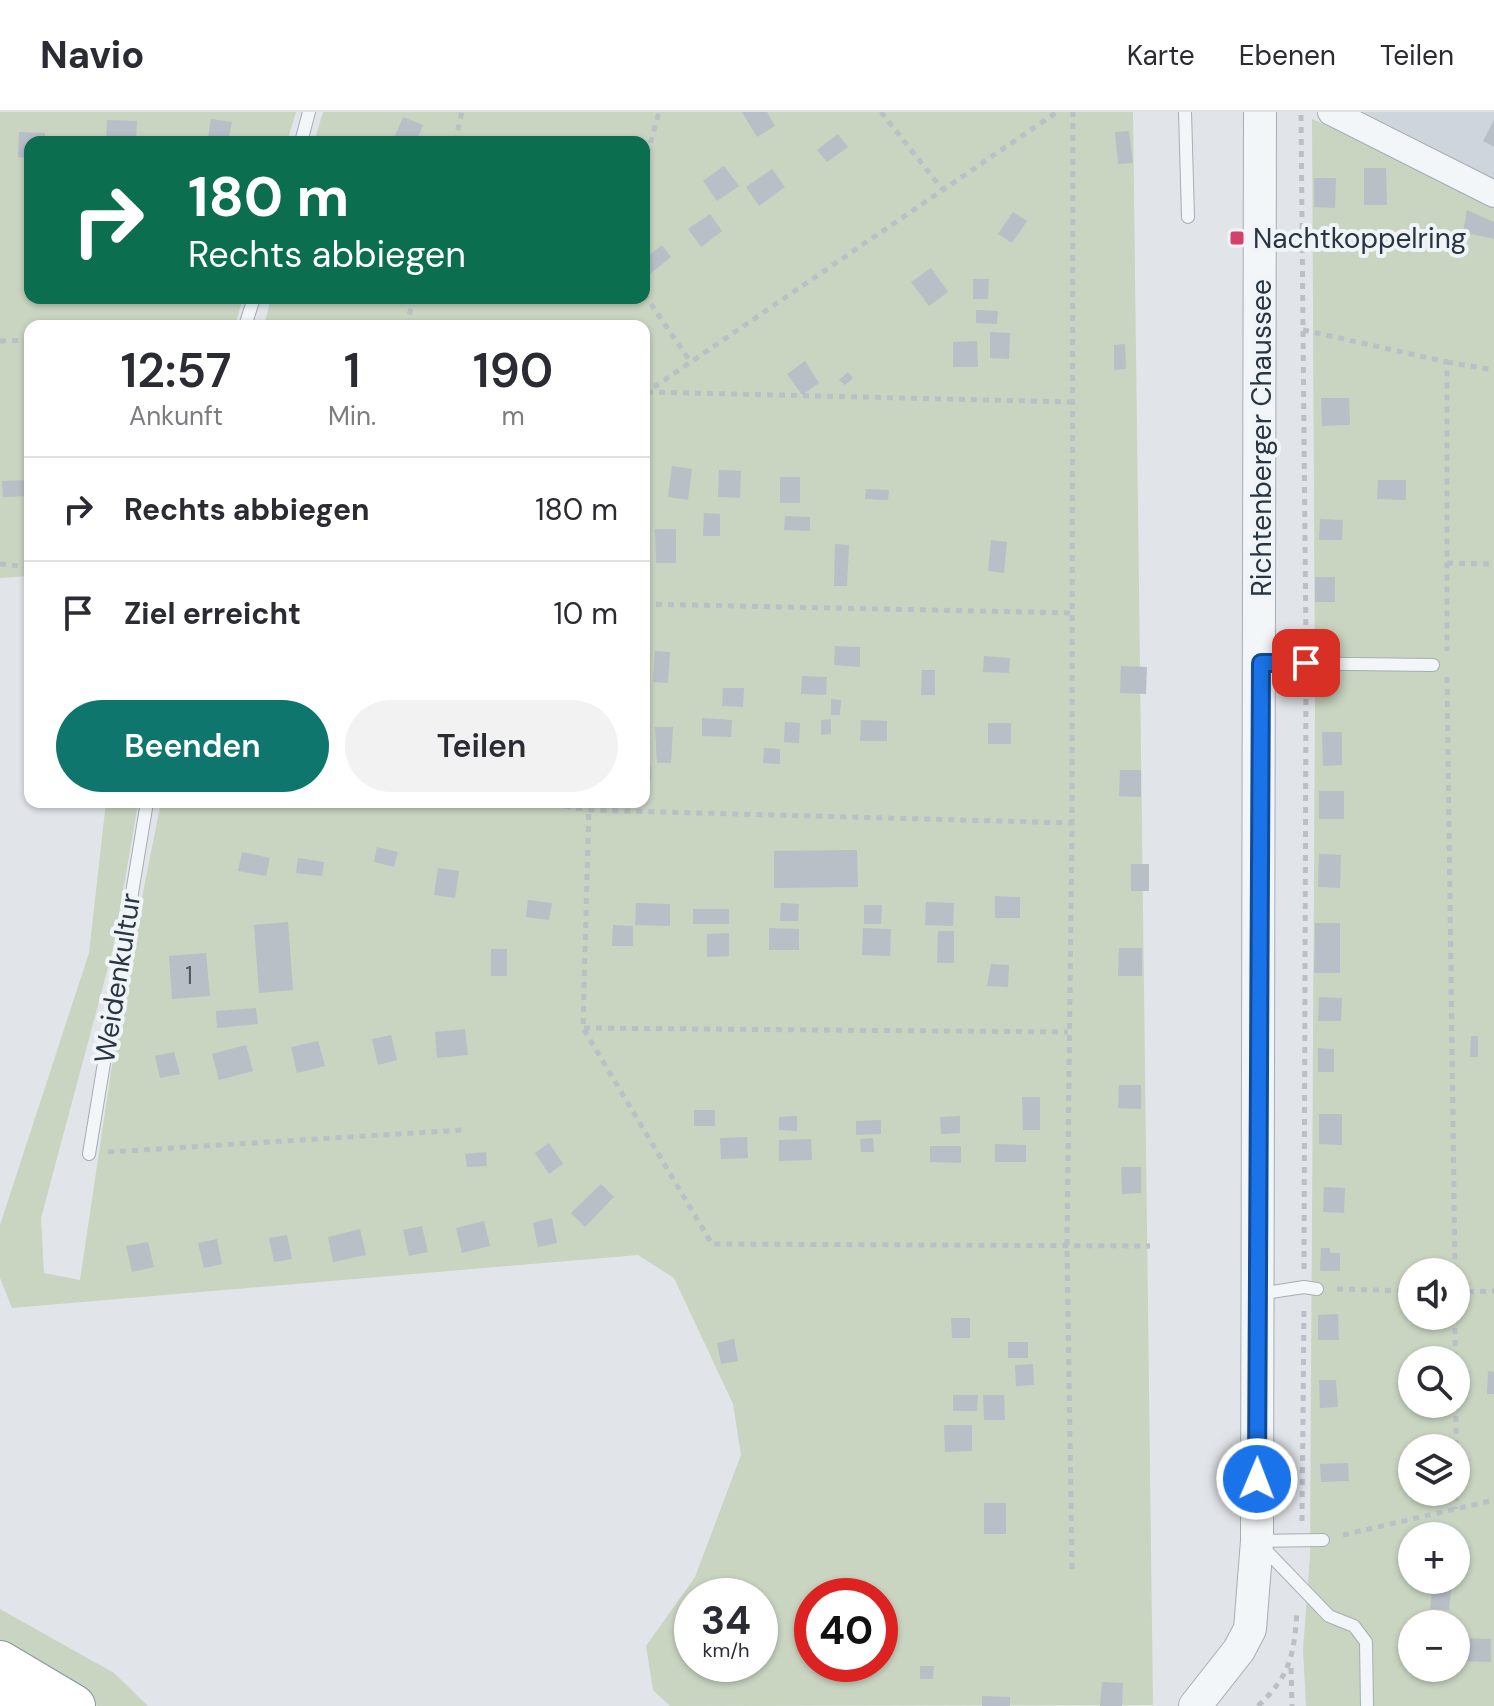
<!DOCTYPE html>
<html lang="de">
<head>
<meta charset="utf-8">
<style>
	:root { --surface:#fff; --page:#f2f2f3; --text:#2b2b33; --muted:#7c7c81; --line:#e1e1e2; --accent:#0f766e }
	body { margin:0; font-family:"DM Sans",sans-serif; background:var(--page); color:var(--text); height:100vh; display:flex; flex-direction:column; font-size:30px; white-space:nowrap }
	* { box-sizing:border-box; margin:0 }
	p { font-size:26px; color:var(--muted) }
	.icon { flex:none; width:44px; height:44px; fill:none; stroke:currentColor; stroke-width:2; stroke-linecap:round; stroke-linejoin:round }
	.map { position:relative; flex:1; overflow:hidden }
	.sheet { position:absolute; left:24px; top:208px; width:626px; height:488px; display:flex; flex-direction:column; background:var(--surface); border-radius:16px; box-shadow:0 2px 6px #0004 }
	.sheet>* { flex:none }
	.guide { position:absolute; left:24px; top:24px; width:626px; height:168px; border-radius:16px; box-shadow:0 2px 6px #0004; background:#0b6e4f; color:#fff; overflow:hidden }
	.fabs { position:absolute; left:1398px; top:1146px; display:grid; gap:16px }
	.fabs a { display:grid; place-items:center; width:72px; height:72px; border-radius:50%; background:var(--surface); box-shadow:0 2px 6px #0004; font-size:40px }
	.speed { position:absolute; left:674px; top:1466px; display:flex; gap:16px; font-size:40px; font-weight:700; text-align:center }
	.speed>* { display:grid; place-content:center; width:104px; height:104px; border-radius:50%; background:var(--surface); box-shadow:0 2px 6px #0004; line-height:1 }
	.speed small { font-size:20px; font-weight:400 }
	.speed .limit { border:12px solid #d22; background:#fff; color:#111 }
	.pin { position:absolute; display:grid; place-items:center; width:68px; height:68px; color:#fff; margin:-34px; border-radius:16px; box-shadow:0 4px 12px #0006 }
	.me { position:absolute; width:88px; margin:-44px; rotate:1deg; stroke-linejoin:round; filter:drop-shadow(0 0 6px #0008) }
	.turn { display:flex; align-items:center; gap:28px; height:168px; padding:0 32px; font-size:36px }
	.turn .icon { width:104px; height:104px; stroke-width:2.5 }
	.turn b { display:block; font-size:56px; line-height:68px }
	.eta { display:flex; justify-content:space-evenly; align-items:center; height:136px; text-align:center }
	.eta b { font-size:48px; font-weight:600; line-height:56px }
	.primary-button { display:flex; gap:16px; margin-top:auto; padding:16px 32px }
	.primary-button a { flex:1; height:92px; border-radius:48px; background:var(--accent); color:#fff; font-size:32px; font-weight:600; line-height:92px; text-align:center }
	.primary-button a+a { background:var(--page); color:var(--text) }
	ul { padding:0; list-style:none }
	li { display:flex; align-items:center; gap:24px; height:104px; padding:0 32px; border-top:2px solid var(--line) }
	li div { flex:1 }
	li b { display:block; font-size:30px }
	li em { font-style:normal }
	header { display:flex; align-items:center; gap:48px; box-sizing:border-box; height:112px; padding:0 40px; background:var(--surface); border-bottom:2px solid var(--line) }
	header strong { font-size:38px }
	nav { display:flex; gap:44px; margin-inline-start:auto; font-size:28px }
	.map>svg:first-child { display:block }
	.built { fill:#cfd5dc }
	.green { fill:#c9d4c1; fill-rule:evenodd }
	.building { fill:#b8bfc7 }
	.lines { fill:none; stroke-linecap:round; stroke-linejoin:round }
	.service-casing { stroke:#a6adb4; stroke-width:14 }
	.minor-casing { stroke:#a6adb4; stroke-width:28 }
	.tertiary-casing { stroke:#a6adb4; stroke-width:34 }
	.trunk-casing { stroke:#8795a1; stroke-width:44 }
	.path { stroke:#bac0c5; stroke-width:5; stroke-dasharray:6 6; stroke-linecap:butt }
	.service { stroke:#f3f6f8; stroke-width:12 }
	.minor { stroke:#f3f6f8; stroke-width:26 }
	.tertiary { stroke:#f3f6f8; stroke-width:32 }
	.trunk { stroke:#fff; stroke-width:42 }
	.route-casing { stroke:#114b97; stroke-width:20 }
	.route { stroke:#1a73e8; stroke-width:14 }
	.poi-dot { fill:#d3426a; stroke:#f0f4f7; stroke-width:3 }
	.labels { text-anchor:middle; stroke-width:8; stroke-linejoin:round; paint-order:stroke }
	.number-label { font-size:24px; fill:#4c5863 }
	.poi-label { font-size:28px; fill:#283542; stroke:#f0f4f7; text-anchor:start }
	.street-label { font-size:28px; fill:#283542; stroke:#f0f4f7 }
</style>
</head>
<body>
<header>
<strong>Navio</strong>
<nav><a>Karte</a><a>Ebenen</a><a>Teilen</a></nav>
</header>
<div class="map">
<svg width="1494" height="1594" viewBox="0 0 1494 1594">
	<rect width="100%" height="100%" fill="#e1e5ea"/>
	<path class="built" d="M1354 0H1494V78Z"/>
	<g class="green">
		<path d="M0 0H296L287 30H30V186H243L235 214H30V464L0 466Z"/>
		<path d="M323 0H1133L1153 1593 670 1594 653 1578 646 1534 695 1465 741 1343 733 1292 674 1166 638 1143 12 1196 0 1166V1113L89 841 106 690H138V692L113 837 41 1106 44 1161 80 1168 122 886 161 690H644V214H264L271 186H644V30H314ZM692 1484H760V1552H692ZM812 1484H880V1552H812Z"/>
		<path d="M1312 7 1494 87V1594H1306L1303 1538 1310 1444 1315 590ZM1412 1160H1456V1204H1412ZM1412 1248H1456V1292H1412ZM1412 1336H1456V1380H1412ZM1412 1424H1456V1468H1412ZM1412 1512H1456V1556H1412Z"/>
		<path d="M0 1497 114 1561 148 1594H98L72 1575 0 1535Z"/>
	</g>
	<g class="building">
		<path d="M742 0H767L775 14 757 25Z"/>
		<path d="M403 5 423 13 416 30 393 29Z"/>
		<path d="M211 7 232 10 228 29 208 26Z"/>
		<path d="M107 8 137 9 136 30H106Z"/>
		<path d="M1494 8V35L1483 29Z"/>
		<path d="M1129 19 1133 51 1118 52 1115 20Z"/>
		<path d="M19 20 45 21 44 30H30V46L18 45Z"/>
		<path d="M838 22 848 35 827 50 817 38Z"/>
		<path d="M724 54 739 74 717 89 703 69Z"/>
		<path d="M1364 56H1386L1387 93H1364Z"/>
		<path d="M772 57 785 75 759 94 746 75Z"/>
		<path d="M1314 66H1336L1335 96 1314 95Z"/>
		<path d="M1467 98 1494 110V127L1463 120Z"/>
		<path d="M1013 100 1027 109 1012 131 998 122Z"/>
		<path d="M710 102 722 119 701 135 688 117Z"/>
		<path d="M662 133 671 145 650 162 644 154V147Z"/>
		<path d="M931 156 948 180 929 194 911 170Z"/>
		<path d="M973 167H989L988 187H973Z"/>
		<path d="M976 198 998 199 997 212 976 211Z"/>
		<path d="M990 220 1010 221 1009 247 990 246Z"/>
		<path d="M977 229 978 255H953V230Z"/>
		<path d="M1125 232 1126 257 1114 258V233Z"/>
		<path d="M805 249 819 271 802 283 787 262Z"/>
		<path d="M848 260 853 266 845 273 839 268Z"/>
		<path d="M1321 286H1349L1350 313 1322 314Z"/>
		<path d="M672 354 692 357 688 388 668 385Z"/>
		<path d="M719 358 741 359 740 386 718 385Z"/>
		<rect x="780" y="365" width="20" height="26"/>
		<path d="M27 368 28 384 3 385 2 369Z"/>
		<path d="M1378 368H1406V388L1377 387Z"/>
		<path d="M866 377 889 378 888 388 865 387Z"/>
		<path d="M704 401 720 402V424H703Z"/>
		<path d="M785 404 810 405V419L784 418Z"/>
		<path d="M1320 407 1343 408 1342 428H1319Z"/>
		<path d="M655 417H676V451H656Z"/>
		<path d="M991 428 1007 430 1004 461 988 459Z"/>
		<path d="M835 432 849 433 847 474H834Z"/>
		<rect x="1315" y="465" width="20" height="25"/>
		<path d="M835 534 860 535V555L834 553Z"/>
		<path d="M655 539 670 540 668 571 653 570Z"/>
		<path d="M984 544 1010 546 1009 561 983 560Z"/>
		<path d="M1121 554 1147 555 1146 582 1120 581Z"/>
		<path d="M922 558H935V583H921Z"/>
		<path d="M802 564 827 565 826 583 801 582Z"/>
		<path d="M723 576H744L743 595 722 594Z"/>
		<path d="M831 587 841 588 840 603H831Z"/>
		<path d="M702 606 732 608 731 625 702 624Z"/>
		<path d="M831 607V622L821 623V608Z"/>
		<path d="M861 608 887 609V629H860Z"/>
		<path d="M785 610 800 611 799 631 784 630Z"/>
		<rect x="988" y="611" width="23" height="21"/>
		<path d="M655 615H673L671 651H657Z"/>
		<path d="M1322 620H1342V653L1323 654Z"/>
		<path d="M764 636 780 637V652L763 651Z"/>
		<path d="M644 654 651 655V668H644Z"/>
		<path d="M1120 658H1141V685L1119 684Z"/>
		<rect x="1319" y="679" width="25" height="28"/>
		<path d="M377 735 398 740 394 755 374 750Z"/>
		<path d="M857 738 858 775 774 776V739Z"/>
		<path d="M242 740 270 746 266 764 238 759Z"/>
		<path d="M1319 742 1341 743 1340 776 1318 775Z"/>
		<path d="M298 746 324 750 322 764 296 761Z"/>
		<rect x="1131" y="752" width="18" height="27"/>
		<path d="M438 756 459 759 455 786 434 783Z"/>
		<path d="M995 784 1020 785V806H995Z"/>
		<path d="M528 788 552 791 549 808 526 805Z"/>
		<path d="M926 790 954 791 953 814 925 813Z"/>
		<path d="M636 791 670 792V814L635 813Z"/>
		<path d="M781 791 799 792 798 809H780Z"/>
		<path d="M864 793H882L881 812H864Z"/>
		<rect x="693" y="797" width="36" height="15"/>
		<path d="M288 810 293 878 259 881 254 813Z"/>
		<path d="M1315 811H1340V861H1314Z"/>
		<path d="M613 813 633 814V834H612Z"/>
		<path d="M769 816 799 817V838H769Z"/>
		<path d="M863 816 891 817 890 844 862 843Z"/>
		<path d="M938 819H954V851H937Z"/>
		<path d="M729 821V844L707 845V822Z"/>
		<path d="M1119 836H1142V864H1118Z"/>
		<rect x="491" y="837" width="16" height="27"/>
		<path d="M206 841 210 884 172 887 169 844Z"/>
		<path d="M991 852 1009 853 1008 875 987 874Z"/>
		<path d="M1319 885 1342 886 1341 909H1318Z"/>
		<path d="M256 896 258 912 217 916 216 899Z"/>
		<path d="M465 917 468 943 437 946 435 920Z"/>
		<path d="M391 923 397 948 378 953 372 927Z"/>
		<path d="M1471 924H1478V945H1470Z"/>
		<path d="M318 929 325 954 297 961 291 935Z"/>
		<path d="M246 933 253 959 219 968 212 942Z"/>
		<path d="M1318 936 1334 937V960H1318Z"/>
		<path d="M174 940 180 962 160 966 155 944Z"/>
		<path d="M1119 973H1141V997L1118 996Z"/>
		<path d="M1022 985H1040V1018H1023Z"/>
		<rect x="694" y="998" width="21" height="16"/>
		<path d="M1319 1002H1342V1033L1319 1032Z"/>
		<path d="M797 1004V1019L779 1018V1005Z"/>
		<path d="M960 1004V1021L941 1022 940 1005Z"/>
		<path d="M881 1008V1022L856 1023V1009Z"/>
		<path d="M747 1025 748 1046 721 1047 720 1026Z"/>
		<path d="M873 1026 874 1040H861L860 1027Z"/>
		<path d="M811 1027 812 1048 779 1049V1028Z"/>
		<path d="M549 1031 563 1052 549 1062 535 1041Z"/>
		<path d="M995 1032 1026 1033V1050H995Z"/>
		<path d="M930 1034H961V1051L930 1050Z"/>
		<path d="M486 1040 487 1054 467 1055 465 1042Z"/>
		<path d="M1121 1055H1141V1081L1122 1082Z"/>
		<path d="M601 1072 614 1085 585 1115 571 1101Z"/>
		<path d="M1324 1075 1345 1076 1344 1101 1323 1100Z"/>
		<path d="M552 1106 557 1131 538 1135 533 1111Z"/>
		<path d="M484 1109 490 1134 462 1141 456 1116Z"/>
		<path d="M422 1114 428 1140 409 1144 403 1118Z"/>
		<path d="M360 1117 366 1143 333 1150 328 1125Z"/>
		<path d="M287 1123 292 1147 274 1150 269 1126Z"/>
		<path d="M217 1127 222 1152 204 1156 198 1131Z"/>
		<path d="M148 1130 154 1155 132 1160 126 1134Z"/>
		<path d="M1321 1136H1330V1141H1340V1159H1320Z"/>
		<path d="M1338 1202 1339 1228H1318V1203Z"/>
		<path d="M951 1206H970V1226H952Z"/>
		<path d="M734 1227 738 1249 721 1252 717 1231Z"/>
		<rect x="1008" y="1230" width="20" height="16"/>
		<path d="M1033 1252 1034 1273 1016 1274 1015 1253Z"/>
		<path d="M1488 1259 1494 1260V1282H1487Z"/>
		<path d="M1319 1268H1336L1338 1295 1320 1296Z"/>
		<path d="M953 1283H978L977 1299H953Z"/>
		<path d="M983 1283H1004L1005 1308H984Z"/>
		<path d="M944 1313H972V1339L945 1340Z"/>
		<path d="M1348 1351 1349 1369 1321 1370 1320 1352Z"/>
		<rect x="984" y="1391" width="22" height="31"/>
		<path d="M1433 1468 1452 1469 1449 1498 1430 1497Z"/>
		<path d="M865 1475 866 1484H846V1477Z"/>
		<path d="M1461 1526 1491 1527V1550L1460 1549Z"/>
		<path d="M851 1552H873V1561L851 1562Z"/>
		<path d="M920 1554H934L933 1567H920Z"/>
		<path d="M1102 1570 1123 1571 1122 1594H1100Z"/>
		<path d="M982 1584 1010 1585V1594H982Z"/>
	</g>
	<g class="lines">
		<g class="service-casing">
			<g id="service">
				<path d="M1185 0 1188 105"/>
				<path d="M301 30 309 0"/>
				<path d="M245 214 254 186"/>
				<path d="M1261 551 1433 553"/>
				<path d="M89 1042 147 690"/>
				<path d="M1259 1182 1304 1175 1317 1177"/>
				<path d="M1323 1428 1257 1429 1329 1504 1354 1514 1366 1530 1367 1594"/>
			</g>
		</g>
		<g class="minor-casing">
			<path id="minor" d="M1331 0 1494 82"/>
		</g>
		<g class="tertiary-casing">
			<path id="tertiary" d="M1195 1594 1239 1538 1250 1517 1257 1429 1260 0"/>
		</g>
		<g class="trunk-casing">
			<g id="trunk">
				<path d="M0 1550 74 1594"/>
				<path d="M0 1588 12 1594"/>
			</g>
		</g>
		<g class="path">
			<path d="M881 0 942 77"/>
			<path d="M1301 3 1306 533"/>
			<path d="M455 30 462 0"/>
			<path d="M644 54 659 0"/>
			<path d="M644 182 690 249"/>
			<path d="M406 214 414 186"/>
			<path d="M1303 218 1447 250V539"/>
			<path d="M0 229 30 228"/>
			<path d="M1447 250 1494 258"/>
			<path d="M647 280 1073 290"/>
			<path d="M644 282 1057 0"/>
			<path d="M1447 451 1494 452"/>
			<path d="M0 452 30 455"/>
			<path d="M644 492 1073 501"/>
			<path d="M1447 565 1455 1160"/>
			<path d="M541 690 589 698 1072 711"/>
			<path d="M589 690 583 916 712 1132 1150 1134"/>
			<path d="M584 916 1068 920"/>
			<path d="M108 1040 462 1018"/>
			<path d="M1304 1157 1306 571"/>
			<path d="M1337 1177 1412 1179"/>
			<path d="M1456 1180 1494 1179"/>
			<path d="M1455 1204V1248"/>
			<path d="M1456 1292V1336"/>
			<path d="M1456 1347V1397"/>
			<path d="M1302 1409 1304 1195"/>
			<path d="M1343 1423 1494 1388"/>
			<path d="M1072 1457 1067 1133 1072 711 1073 0"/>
			<path d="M1291 1556 1292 1594"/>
			<path d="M1258 1594C1291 1563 1294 1542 1297 1499"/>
		</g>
		<use href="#service" class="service"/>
		<use href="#minor" class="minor"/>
		<use href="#tertiary" class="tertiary"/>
		<use href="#trunk" class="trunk"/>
	</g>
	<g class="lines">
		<g class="route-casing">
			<path id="route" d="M1257 1367 1261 551H1306"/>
		</g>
		<use href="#route" class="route"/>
	</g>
	<rect class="poi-dot" x="1229" y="118" width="16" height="16" rx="4"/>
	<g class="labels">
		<g class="number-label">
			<text x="189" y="872">1</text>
		</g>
		<g class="poi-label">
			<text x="1253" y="136">Nachtkoppelring</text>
		</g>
		<g class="street-label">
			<text transform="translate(1261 326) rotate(-90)" y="10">Richtenberger Chaussee</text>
			<text transform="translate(117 866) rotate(-81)" y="10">Weidenkultur</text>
		</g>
	</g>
</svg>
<div class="fabs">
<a><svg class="icon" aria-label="sound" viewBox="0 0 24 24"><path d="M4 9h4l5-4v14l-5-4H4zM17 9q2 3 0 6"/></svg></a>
<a><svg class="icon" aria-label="search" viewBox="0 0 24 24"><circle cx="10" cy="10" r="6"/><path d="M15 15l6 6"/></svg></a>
<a><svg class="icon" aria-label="layers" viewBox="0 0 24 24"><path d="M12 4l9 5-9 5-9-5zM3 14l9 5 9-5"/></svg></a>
<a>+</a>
<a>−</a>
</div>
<div class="speed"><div>34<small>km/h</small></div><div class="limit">40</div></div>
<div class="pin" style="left:1306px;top:551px;background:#d93025"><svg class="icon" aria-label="arrive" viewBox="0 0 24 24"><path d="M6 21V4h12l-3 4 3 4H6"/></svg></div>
<svg class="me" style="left:1257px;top:1367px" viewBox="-20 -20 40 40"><circle r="17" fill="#1a73e8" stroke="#fff" stroke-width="3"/><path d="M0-11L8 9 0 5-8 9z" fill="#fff"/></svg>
<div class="guide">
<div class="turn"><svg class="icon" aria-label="right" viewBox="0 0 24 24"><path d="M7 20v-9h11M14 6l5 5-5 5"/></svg><div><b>180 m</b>Rechts abbiegen</div></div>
</div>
<section class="sheet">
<div class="eta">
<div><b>12:57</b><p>Ankunft</p></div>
<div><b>1</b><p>Min.</p></div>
<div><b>190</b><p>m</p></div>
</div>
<ul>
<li><svg class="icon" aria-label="right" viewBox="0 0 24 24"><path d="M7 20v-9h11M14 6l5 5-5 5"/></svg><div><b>Rechts abbiegen</b></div><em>180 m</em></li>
<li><svg class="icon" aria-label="arrive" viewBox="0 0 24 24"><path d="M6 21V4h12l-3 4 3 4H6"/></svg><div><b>Ziel erreicht</b></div><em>10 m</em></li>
</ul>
<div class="primary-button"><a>Beenden</a><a>Teilen</a></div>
</section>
</div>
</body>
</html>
